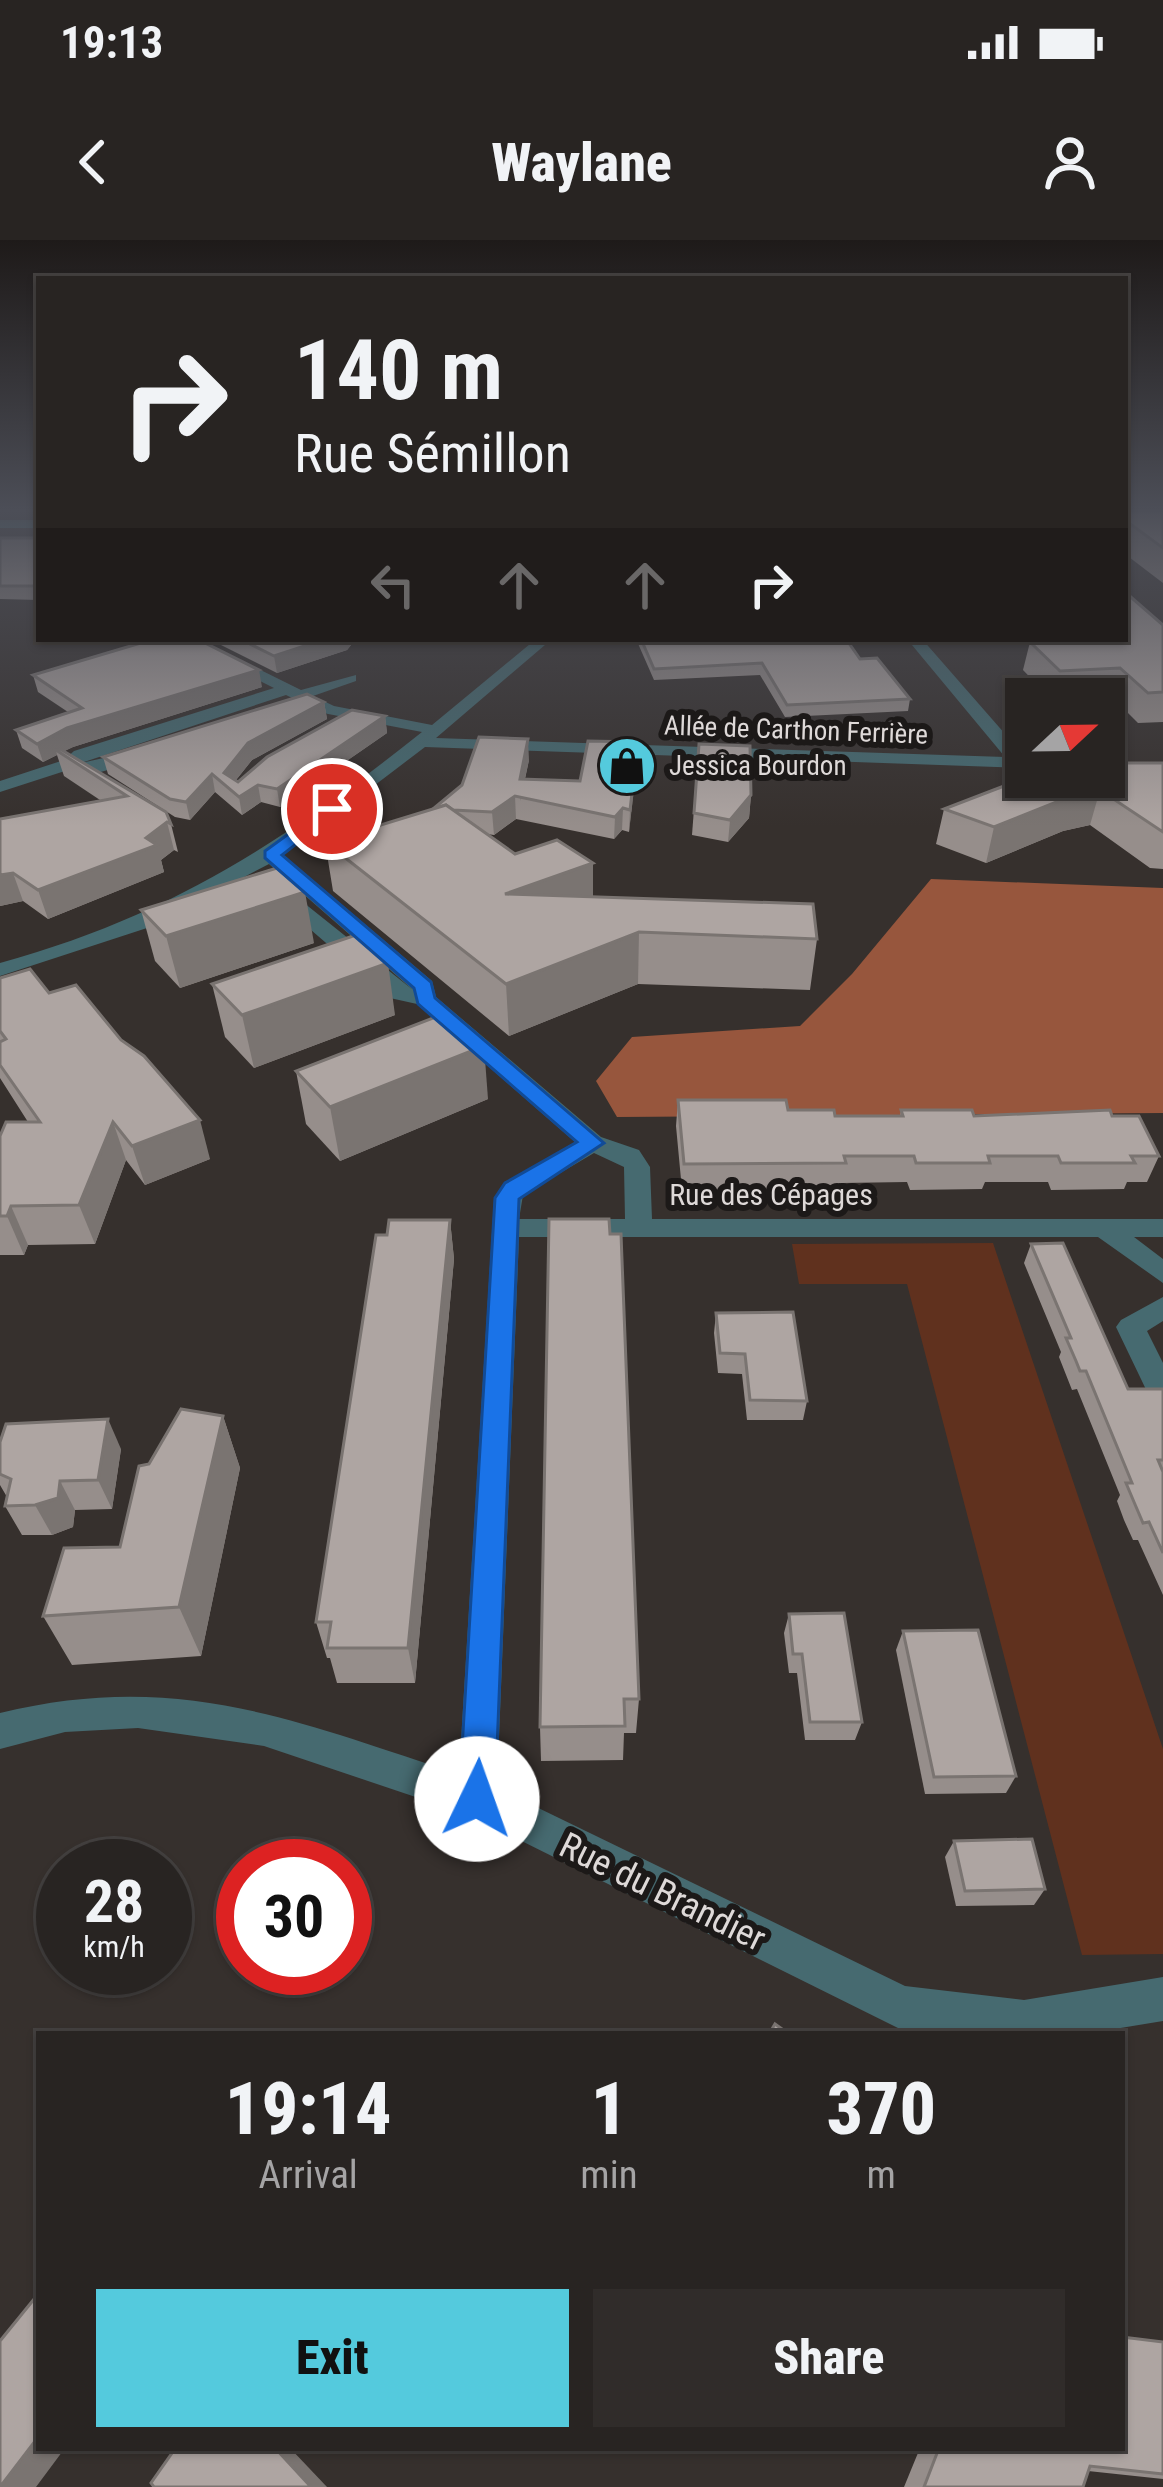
<!DOCTYPE html>
<html lang="en">
<head>
<meta charset="utf-8">
<style>
	:root { --surface:#282422; --page:#302c2a; --text:#f1f3f6; --muted:#a5a4a5; --line:#444140; --accent:#54cadd }
	body { margin:0; font-family:"Roboto Condensed",sans-serif; background:var(--page); color:var(--text); height:100vh; display:flex; flex-direction:column; font-size:45px; white-space:nowrap }
	* { box-sizing:border-box; margin:0 }
	p { font-size:39px; color:var(--muted) }
	.icon { flex:none; width:66px; height:66px; fill:none; stroke:currentColor; stroke-width:2; stroke-linecap:round; stroke-linejoin:round }
	.map { position:relative; flex:1; overflow:hidden }
	.details { position:absolute; left:36px; top:1791px; width:1089px; height:420px; display:flex; flex-direction:column; background:var(--surface); border-radius:0px; box-shadow:0 3px 9px #0004,0 0 0 3px var(--line) }
	.details>* { flex:none }
	.top-card { position:absolute; left:36px; top:36px; width:1092px; height:366px; border-radius:0px; box-shadow:0 3px 9px #0004,0 0 0 3px var(--line); background:#282422; color:var(--text); overflow:hidden }
	.needle { width:78px; rotate:68deg }
	.controls { position:absolute; left:1005px; top:438px; display:grid; gap:24px }
	.controls a { display:grid; place-items:center; width:120px; height:120px; border-radius:0px; background:var(--surface); box-shadow:0 3px 9px #0004,0 0 0 3px var(--line); font-size:60px }
	.speed { position:absolute; left:36px; top:1599px; display:flex; gap:24px; font-size:60px; font-weight:700; text-align:center }
	.speed>* { display:grid; place-content:center; width:156px; height:156px; border-radius:50%; background:var(--surface); box-shadow:0 3px 9px #0004,0 0 0 3px var(--line); line-height:1 }
	.speed small { font-size:30px; font-weight:400 }
	.speed .limit { border:18px solid #d22; background:#fff; color:#111 }
	.pin { position:absolute; display:grid; place-items:center; width:102px; height:102px; color:#fff; margin:-51px; border:6px solid #fff; border-radius:50%; box-shadow:0 3px 12px #0007 }
	.me { position:absolute; width:132px; margin:-66px; rotate:3deg; stroke-linejoin:round; filter:drop-shadow(0 0 9px #0008) }
	.turn { display:flex; align-items:center; gap:42px; height:252px; padding:0 60px; font-size:54px }
	.turn .icon { width:156px; height:156px; stroke-width:2.5 }
	.turn b { display:block; font-size:84px; line-height:102px }
	.lanes { display:flex; align-items:center; height:114px; padding:0 60px; background:#0003; justify-content:center; gap:60px; direction:ltr }
	.lanes .off { opacity:.35 }
	.eta { display:flex; justify-content:space-evenly; align-items:center; height:204px; text-align:center }
	.eta b { font-size:72px; font-weight:800; line-height:84px }
	.cta { display:flex; gap:24px; margin-top:auto; padding:24px 60px }
	.cta a { flex:1; height:138px; border-radius:0px; background:var(--accent); color:#111; font-size:48px; font-weight:800; line-height:138px; text-align:center }
	.cta a+a { background:var(--page); color:var(--text) }
	.status { display:flex; justify-content:space-between; align-items:center; height:84px; padding:0 60px; background:var(--surface); direction:ltr }
	.status svg { height:33px; fill:currentColor }
	header { display:flex; justify-content:space-between; align-items:center; height:156px; padding:0 60px; background:var(--surface); font-size:54px; font-weight:800 }
	.map>svg:first-child { display:block }
	.green { fill:#60311e }
	.forest { fill:#97563d }
	.lines { fill:none; stroke-linecap:round; stroke-linejoin:round }
	.minor { fill:#466a70; fill-rule:evenodd }
	.major { fill:#51a0ad; fill-rule:evenodd }
	.wall { fill:#968e8b }
	.shaded-wall { fill:#7a7471 }
	.building { fill:#aea5a2; stroke:#7a7471; stroke-width:3 }
	.route { fill:#1a73e8; stroke:#114b97; stroke-width:3 }
	.labels { text-anchor:middle; stroke-width:12; stroke-linejoin:round; paint-order:stroke }
	.far-street-label { font-size:27px; fill:#ded9d8; stroke:#1c1918 }
	.far-poi-label { font-size:27px; fill:#ded9d8; stroke:#1c1918; text-anchor:start }
	.street-label { font-size:30px; fill:#ded9d8; stroke:#1c1918 }
	.near-street-label { font-size:36px; fill:#ded9d8; stroke:#1c1918 }
</style>
</head>
<body>
<div class="status"><b>19:13</b><svg viewBox="0 0 49 12"><path d="M0 12V9h3v3zM5 12V6h3v6zM10 12V3h3v9zM15 12V0h3v12zM26 1h20v11H26zM47 4h2v5h-2z"/></svg></div>
<header><svg class="icon" aria-label="back" viewBox="0 0 24 24"><path d="M15 5l-7 7 7 7"/></svg>Waylane<svg class="icon" aria-label="person" viewBox="0 0 24 24"><circle cx="12" cy="8" r="4"/><path d="M4 21q1-7 8-7t8 7"/></svg></header>
<div class="map">
<svg width="1163" height="2247" viewBox="0 0 1163 2247">
	<rect width="100%" height="100%" fill="#36302d"/>
	<path class="green" d="M993 1003 1163 1509V1714L1082 1715 907 1044H799L792 1004Z"/>
	<path class="forest" d="M931 639 1163 648V873L617 877 596 841 632 797 800 786 852 734Z"/>
	<g class="lines">
		<g class="minor">
			<path d="M536 399H552L436 498 1005 517 907 399H922L1026 518V528L425 507 283 615 432 741 436 757 601 897 639 910 650 927 652 979H1163V997H1134L1163 1019V1043L1098 997H519L497 1548 905 1746 1024 1760 1163 1737V1781L1084 1794 902 1790 469 1575 264 1506 138 1488 65 1492 0 1509V1473C177 1430 293 1480 459 1534L494 959 505 943 575 902 417 764 390 758 275 659V651H289L413 750 269 624 147 688 0 736V723C171 676 285 601 422 492L323 473 286 455 81 523 144 509 150 510V518L83 537 68 530 0 552V541L64 520 74 511 274 448 218 420V414H228L301 450 356 435V441L313 456 334 466 432 485ZM594 913 624 927 625 979H519L523 955Z"/>
			<path d="M1163 1057V1081L1147 1091 1163 1123V1166L1152 1162 1116 1087 1121 1080Z"/>
		</g>
		<rect class="major" x="0" y="280" width="39" height="8"/>
	</g>
	<g class="wall">
		<path d="M1125 272H1163V343L1125 314Z"/>
		<path d="M0 298H39V360L0 359Z"/>
		<path d="M1163 385V482L1138 483 1112 457 1051 459 1023 430 1030 402 1125 399Z"/>
		<path d="M154 399H208L198 400 262 447 73 507 64 511 171 584 178 612 174 610 161 620 164 632 48 679 23 661 0 666V579L100 560 64 536 57 515 43 522 22 508 16 490 68 472 38 452 33 435Z"/>
		<path d="M209 399H356L347 410 277 433Z"/>
		<path d="M636 399H846L860 419 910 459 908 471 785 477 760 435 654 440Z"/>
		<path d="M324 462 327 479 252 520 236 540 238 542 385 476 387 493 280 567 261 562 242 575 215 552 190 580 175 577 108 534 103 517Z"/>
		<path d="M638 502 629 592 622 590 614 599 516 579 494 595 487 594 515 614 593 623V657L817 699 810 750 638 744 509 796 333 651 325 602 433 569 529 520 525 539 580 541Z"/>
		<path d="M699 504 751 555 749 578 728 602 692 595Z"/>
		<path d="M1163 523V629L1150 628 1090 585 1063 591 986 623 936 604 944 569Z"/>
		<path d="M141 670 314 703 180 748 155 721Z"/>
		<path d="M0 738 49 753 210 919 145 945 126 920 95 1004 28 1005 24 1015H0V896L28 882 0 838Z"/>
		<path d="M212 744 395 775 254 828 225 797Z"/>
		<path d="M296 831 488 859 340 921 306 884Z"/>
		<path d="M678 860 835 876H900L901 870 974 876H1112L1159 916 1147 942H1127L1124 949 1051 950 1048 942H985L982 949 910 950 907 942 842 943 841 950H682L676 886Z"/>
		<path d="M549 979 639 1459 636 1493H624L623 1520 541 1521 540 1487Z"/>
		<path d="M450 980 454 1019 415 1443H337L330 1418H327L316 1382 387 995Z"/>
		<path d="M1031 1004 1128 1149H1163V1355L1138 1300H1133L1124 1280 1117 1261 1120 1255 1077 1149 1072 1150 1059 1117 1061 1112 1024 1023Z"/>
		<path d="M716 1073 807 1161 803 1180H747L742 1134 718 1133 714 1093Z"/>
		<path d="M223 1176 240 1228 201 1416 72 1425 43 1376 120 1307 149 1224Z"/>
		<path d="M0 1202 121 1209 112 1269 75 1270 73 1287 52 1295H22L5 1266 7 1257 0 1245Z"/>
		<path d="M789 1374 862 1482 855 1500H805L797 1433H789L784 1393Z"/>
		<path d="M903 1391 1016 1536 1006 1553 925 1554 896 1410Z"/>
		<path d="M954 1601 1045 1649 1034 1665 956 1666 945 1617Z"/>
		<path d="M1163 2102V2239L1088 2231 1083 2247H904L920 2208H1122Z"/>
	</g>
	<g class="shaded-wall">
		<path d="M326 399H356L347 410 277 433 274 416Z"/>
		<path d="M259 430 262 447 73 507 61 513 56 510 57 515 43 522 37 504 67 488Z"/>
		<path d="M324 462 327 479 252 520 229 549 224 533 248 503Z"/>
		<path d="M385 476 387 493 280 567 277 549Z"/>
		<path d="M528 499 529 520 520 561V539Z"/>
		<path d="M638 502 637 524 629 592 630 570Z"/>
		<path d="M212 534 215 552 190 580 186 562Z"/>
		<path d="M258 545 261 562 242 575 239 557Z"/>
		<path d="M1100 550 1090 585 1063 591 986 623 994 587 1074 555Z"/>
		<path d="M751 555 749 578 728 602 730 580Z"/>
		<path d="M515 556 516 579 494 595 492 572Z"/>
		<path d="M623 568 622 590 614 599 615 577Z"/>
		<path d="M167 582 174 610 161 620 164 632 48 679 38 650 146 598Z"/>
		<path d="M593 623V673L505 654Z"/>
		<path d="M13 633 23 661 0 666V635Z"/>
		<path d="M305 652 314 703 180 748 166 696Z"/>
		<path d="M639 692 638 744 509 796 506 744Z"/>
		<path d="M388 723 395 775 254 828 242 775Z"/>
		<path d="M484 806 488 859 340 921 330 867Z"/>
		<path d="M200 880 210 919 145 945 132 906Z"/>
		<path d="M113 882 126 920 95 1004 79 965Z"/>
		<path d="M11 966 28 1005 24 1015 7 976Z"/>
		<path d="M450 980 454 1019 415 1443 408 1408Z"/>
		<path d="M223 1176 240 1228 201 1416 179 1367Z"/>
		<path d="M108 1179 121 1209 112 1269 98 1240Z"/>
		<path d="M60 1241 75 1270 73 1287 52 1295 35 1265Z"/>
		<path d="M39 2196V2208H65L36 2247H0Z"/>
		<path d="M275 2208H290L327 2247H311Z"/>
	</g>
	<g class="building">
		<path d="M1125 272H1163V308L1125 280Z"/>
		<rect x="0" y="298" width="39" height="48"/>
		<path d="M1125 352 1163 385V452L1148 453 1120 428 1060 431 1030 402 1071 399H1125V395H1127L1125 394Z"/>
		<path d="M154 399H197L259 430 67 488 37 504 16 490 82 468 33 435Z"/>
		<path d="M240 399H326L274 416Z"/>
		<path d="M641 399H846L860 419 877 418 910 459 787 465 762 423 654 429Z"/>
		<path d="M307 454 324 462 248 503 224 533 238 542 267 517 352 470 385 476 277 549 258 545 239 557 212 534 186 562 170 559 103 517Z"/>
		<path d="M479 497 528 499 520 539 580 541 588 501 638 502 630 570 623 568 615 577 515 556 492 572 453 570 446 565 433 569 462 545Z"/>
		<path d="M699 504 750 506 751 555 730 580 694 573Z"/>
		<path d="M60 509 166 572 171 584 167 582 146 598 157 605 38 650 13 633 0 635V579L127 556 56 510Z"/>
		<path d="M1104 523H1163V592L1100 550 1074 555 994 587 944 569 1017 541 1033 537H1104Z"/>
		<path d="M446 565 515 614 557 600 593 623 505 654 813 664 817 699 639 692 506 744 325 602Z"/>
		<path d="M277 628 305 652 166 696 141 670Z"/>
		<path d="M356 695 388 723 242 775 212 744Z"/>
		<path d="M30 729 49 753 76 745 121 800 144 816 200 880 132 906 113 882 79 965 11 966 7 976H0V896L6 882H40L0 825V802L6 799 0 791V738Z"/>
		<path d="M446 773 484 806 330 867 296 831Z"/>
		<path d="M678 860H786L788 870H834L835 876H903L901 870H972L974 876 1110 870 1112 876H1139L1159 916H1131L1135 923H1061L1058 916H988L990 923H916L914 916H844L846 923 684 924Z"/>
		<path d="M549 979H609L610 994H621L639 1459H624L625 1486 540 1487Z"/>
		<path d="M389 980H450L408 1408H327L331 1382H316L376 995H387Z"/>
		<path d="M1063 1003 1128 1149H1163V1220H1158L1163 1232V1313L1149 1282 1143 1283 1134 1262 1126 1243H1132L1086 1131H1080L1076 1121 1066 1098H1071L1031 1004Z"/>
		<path d="M793 1072 807 1161 750 1160 745 1114 720 1113 716 1073Z"/>
		<path d="M181 1169 223 1176 179 1367 43 1376 64 1308 120 1307 139 1226 149 1224Z"/>
		<path d="M108 1179 98 1240 60 1241 58 1258 35 1265 5 1266 11 1239 0 1234V1202L6 1184Z"/>
		<path d="M844 1373 862 1482H810L802 1414H793L789 1374Z"/>
		<path d="M978 1390 1016 1536 934 1537 903 1391Z"/>
		<path d="M1032 1599 1045 1649 965 1651 954 1601Z"/>
		<path d="M775 1784 789 1794H769Z"/>
		<path d="M39 2053V2196L0 2247V2101Z"/>
		<path d="M1122 2097 1163 2102V2234L1090 2226 1083 2247H924L939 2208H1122Z"/>
		<path d="M168 2208H275L311 2247H154L151 2243 172 2213Z"/>
	</g>
	<linearGradient id="sky" x2="0" y2="1"><stop stop-color="#1e1a19"/><stop offset="0.46" stop-color="#4c4e57"/><stop offset="1" stop-color="#4c4e57" stop-opacity="0"/></linearGradient>
	<rect width="1163" height="586" fill="url(#sky)"/>
	<path class="route" d="M327 566 341 569 282 615 431 742 435 758 604 903 519 959 495 1559 489 1572 477 1577 464 1572 459 1559 495 958 505 943 577 902 418 764 414 748 265 618V611Z"/>
	<defs>
		<g id="shop-disc" transform="scale(3)"><circle r="9.5" fill="#54cadd" stroke="#1c1918"/><path d="M-5-2.5h2.3a2.7 3.5 0 0 1 5.4 0H5L5.5 6h-11ZM-1.5-2.5h3a1.5 2.3 0 0 0-3 0Z" fill="#111"/></g>
	</defs>
	<g fill-rule="evenodd">
		<use href="#shop-disc" x="627" y="526"/>
	</g>
	<g class="labels">
		<g class="far-street-label">
			<text transform="translate(796 490) rotate(2)" y="9">Allée de Carthon Ferrière</text>
		</g>
		<g class="far-poi-label">
			<text x="669" y="535">Jessica Bourdon</text>
		</g>
		<g class="street-label">
			<text x="771" y="965">Rue des Cépages</text>
		</g>
		<g class="near-street-label">
			<text transform="translate(663 1651) rotate(26)" y="13">Rue du Brandier</text>
		</g>
	</g>
</svg>
<div class="controls">
<a><svg class="needle" viewBox="-14 -14 28 28"><path d="M0-13l5 13h-10z" fill="#e53935"/><path d="M0 13l5-13h-10z" fill="#a5a4a5"/></svg></a>
</div>
<div class="speed"><div>28<small>km/h</small></div><div class="limit">30</div></div>
<div class="pin" style="left:332px;top:569px;background:#d93025"><svg class="icon" aria-label="arrive" viewBox="0 0 24 24"><path d="M6 21V4h12l-3 4 3 4H6"/></svg></div>
<svg class="me" style="left:477px;top:1559px" viewBox="-20 -20 40 40"><circle r="19" fill="#fff"/><path d="M0-13L10 11 0 6-10 11z" fill="#1a73e8"/></svg>
<div class="top-card">
<div class="turn"><svg class="icon" aria-label="right" viewBox="0 0 24 24"><path d="M7 20v-9h11M14 6l5 5-5 5"/></svg><div><b>140 m</b>Rue Sémillon</div></div>
<div class="lanes"><svg class="icon off" aria-label="left" viewBox="0 0 24 24"><path d="M17 20v-9H6M10 6l-5 5 5 5"/></svg><svg class="icon off" aria-label="ahead" viewBox="0 0 24 24"><path d="M12 20V5M6 11l6-6 6 6"/></svg><svg class="icon off" aria-label="ahead" viewBox="0 0 24 24"><path d="M12 20V5M6 11l6-6 6 6"/></svg><svg class="icon" aria-label="right" viewBox="0 0 24 24"><path d="M7 20v-9h11M14 6l5 5-5 5"/></svg></div>
</div>
<section class="details">
<div class="eta">
<div><b>19:14</b><p>Arrival</p></div>
<div><b>1</b><p>min</p></div>
<div><b>370</b><p>m</p></div>
</div>
<div class="cta"><a>Exit</a><a>Share</a></div>
</section>
</div>
</body>
</html>
